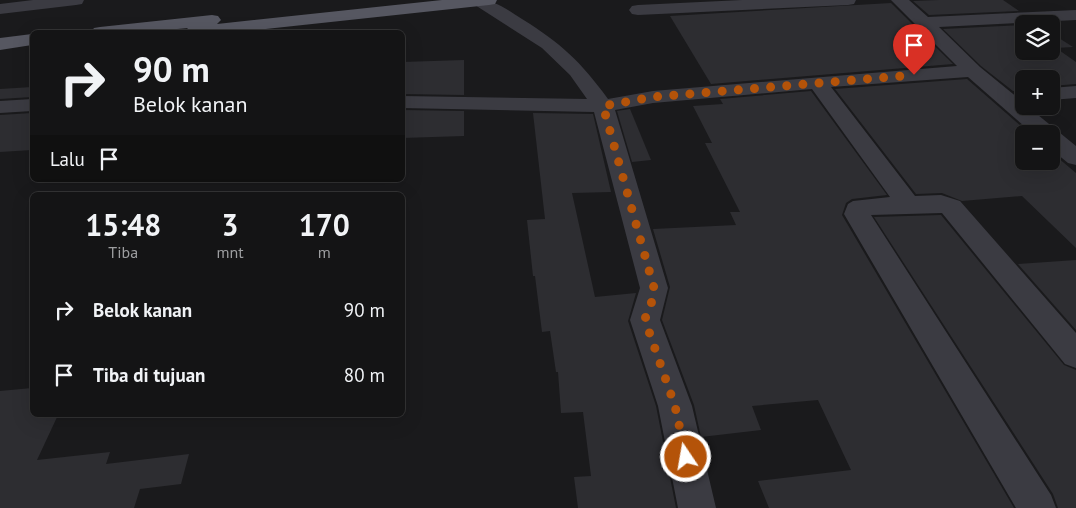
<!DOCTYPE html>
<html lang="id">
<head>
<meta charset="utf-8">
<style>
	:root { --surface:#141415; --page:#1d1d1e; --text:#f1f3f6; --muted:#9d9ea0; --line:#333334 }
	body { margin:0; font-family:"PT Sans",sans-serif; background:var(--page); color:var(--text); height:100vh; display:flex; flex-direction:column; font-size:19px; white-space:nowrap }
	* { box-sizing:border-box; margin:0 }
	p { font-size:16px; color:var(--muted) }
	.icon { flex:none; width:28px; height:28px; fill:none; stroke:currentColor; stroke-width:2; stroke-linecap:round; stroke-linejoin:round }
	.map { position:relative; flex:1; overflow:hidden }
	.drawer { position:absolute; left:30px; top:192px; width:375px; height:225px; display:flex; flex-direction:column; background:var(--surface); border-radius:8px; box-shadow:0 5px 20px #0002,0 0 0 1px var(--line) }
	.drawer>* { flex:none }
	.guide { position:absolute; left:30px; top:30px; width:375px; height:152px; border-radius:8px; box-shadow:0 5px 20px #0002,0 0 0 1px var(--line); background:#141415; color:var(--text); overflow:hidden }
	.fabs { position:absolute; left:1015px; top:15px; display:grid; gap:10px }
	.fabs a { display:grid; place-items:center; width:45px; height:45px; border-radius:8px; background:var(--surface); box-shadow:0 5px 20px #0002,0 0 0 1px var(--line); font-size:25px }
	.pin { position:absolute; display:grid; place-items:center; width:42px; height:42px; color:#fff; margin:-51px -21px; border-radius:50% 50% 50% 0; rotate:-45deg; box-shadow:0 0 5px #0007 }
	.pin .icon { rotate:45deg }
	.me { position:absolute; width:55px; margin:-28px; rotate:348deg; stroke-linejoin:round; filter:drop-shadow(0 0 4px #0008) }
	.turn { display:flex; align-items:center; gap:18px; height:105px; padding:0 20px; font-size:22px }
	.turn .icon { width:65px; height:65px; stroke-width:2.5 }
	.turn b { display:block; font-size:35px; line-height:42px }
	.then { display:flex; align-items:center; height:48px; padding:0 20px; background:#0003; gap:10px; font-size:19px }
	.eta { display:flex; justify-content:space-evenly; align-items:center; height:85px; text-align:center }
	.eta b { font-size:30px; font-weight:700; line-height:35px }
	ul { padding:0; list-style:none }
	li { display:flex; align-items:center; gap:15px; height:65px; padding:0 20px }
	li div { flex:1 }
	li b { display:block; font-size:19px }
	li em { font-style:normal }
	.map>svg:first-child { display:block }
	.building { fill:#2d2d31 }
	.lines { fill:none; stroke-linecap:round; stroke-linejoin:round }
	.minor { fill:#3b3b42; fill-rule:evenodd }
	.primary { fill:#565761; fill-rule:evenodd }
	.route { stroke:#b45309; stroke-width:9; stroke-dasharray:0 16.2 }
</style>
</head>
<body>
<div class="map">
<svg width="1076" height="508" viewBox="0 0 1076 508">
	<rect width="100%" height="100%" fill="#1a1a1c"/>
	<g class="building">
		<path d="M939 0H1003L1019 11 929 15 913 1Z"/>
		<path d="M891 3 953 64 711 84 670 16Z"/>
		<path d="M1024 25V51H1051V33L1073 47 1056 48 1076 62V84L1051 86V79H1024V91H1013L981 66 943 29Z"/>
		<path d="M464 60V95L402 94V62Z"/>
		<path d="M967 79 1030 134H1024V161H1051V152L1076 173V248L1022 196 962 201 942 193 916 194 835 89Z"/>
		<path d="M32 87V97L0 99V89Z"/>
		<path d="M811 91 887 195 852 199 846 203 842 215 1014 508H769L758 481 851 470 818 400 752 406 761 430 701 437 694 405 662 320 670 287 653 229 736 225 730 212H740L705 143H712L693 106 723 104 720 99Z"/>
		<path d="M630 109 651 160 632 162 617 111Z"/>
		<path d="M402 110 464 111V136L402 138Z"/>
		<path d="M32 113V150L0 152V115Z"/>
		<path d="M533 113 593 114 611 192 572 193 595 297 636 293 628 321 656 406 676 508H578L574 477 591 476 583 412 561 413 558 372H556L550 331 542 332 535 276H533L527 220 545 219Z"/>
		<path d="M941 215 1064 365 1076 370V508H1058L1053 494 874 217Z"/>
		<path d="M1076 260V330L1018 264Z"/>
		<path d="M32 388V415H58L37 460 110 452 106 464 189 454 181 484 140 489 134 508H0V391Z"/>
	</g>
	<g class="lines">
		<g class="minor">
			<path d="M33 0H84L82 4 76 5 0 14V4Z"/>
			<path d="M473 0C496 0 503 7 522 19 562 44 580 61 608 99L653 91 957 66 891 0H909L928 17 1076 10V20L939 27 980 67 1024 103V106H1027L1076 146V165L1068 163 1051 149V134H1033L968 77 831 87 915 196 941 195 960 201 1076 333V368L1065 364 942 213 871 215 1051 495 1056 508H1016L844 214 848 204 853 201 890 197 812 89 653 103 615 110 668 288 660 320 692 406 716 508H678L658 406 630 320 640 288 594 112 402 108V96L587 99 570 75 542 48 475 5Z"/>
			<path d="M742 0H856L854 4 848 5 638 15 632 14 629 10 632 6 638 5Z"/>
			<path d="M1076 86V98L1051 100V88Z"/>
			<path d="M32 99V111L0 113V101Z"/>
		</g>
		<g class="primary">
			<path d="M442 0H497L495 4 489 5 238 32H184L188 28 145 32H91L94 28 100 27 212 15 218 16 221 20 217 24Z"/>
			<path d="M32 34V45L0 50V38Z"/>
		</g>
	</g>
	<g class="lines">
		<path class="route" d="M686 457 675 406 645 320C647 308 655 301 654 288L603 106 653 97 914 75"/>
	</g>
</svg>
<div class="fabs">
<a><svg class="icon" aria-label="layers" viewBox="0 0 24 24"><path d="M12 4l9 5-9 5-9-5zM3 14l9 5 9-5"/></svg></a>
<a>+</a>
<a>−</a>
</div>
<div class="pin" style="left:914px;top:75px;background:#d93025"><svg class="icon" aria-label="arrive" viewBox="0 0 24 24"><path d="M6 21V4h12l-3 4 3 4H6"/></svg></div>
<svg class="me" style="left:686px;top:457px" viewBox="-20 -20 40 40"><circle r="17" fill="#b45309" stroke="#fff" stroke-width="3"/><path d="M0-11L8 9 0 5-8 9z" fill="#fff"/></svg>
<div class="guide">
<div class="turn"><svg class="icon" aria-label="right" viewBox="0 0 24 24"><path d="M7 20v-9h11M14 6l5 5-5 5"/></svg><div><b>90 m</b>Belok kanan</div></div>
<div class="then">Lalu<svg class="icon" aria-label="arrive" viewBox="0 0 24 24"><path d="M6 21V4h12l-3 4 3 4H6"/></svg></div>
</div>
<section class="drawer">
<div class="eta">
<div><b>15:48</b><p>Tiba</p></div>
<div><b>3</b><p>mnt</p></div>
<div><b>170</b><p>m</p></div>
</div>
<ul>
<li><svg class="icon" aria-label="right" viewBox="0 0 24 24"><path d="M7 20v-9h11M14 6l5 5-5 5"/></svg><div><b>Belok kanan</b></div><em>90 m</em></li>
<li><svg class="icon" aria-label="arrive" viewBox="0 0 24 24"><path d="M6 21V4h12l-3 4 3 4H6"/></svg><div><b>Tiba di tujuan</b></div><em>80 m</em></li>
</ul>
</section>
</div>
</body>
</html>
